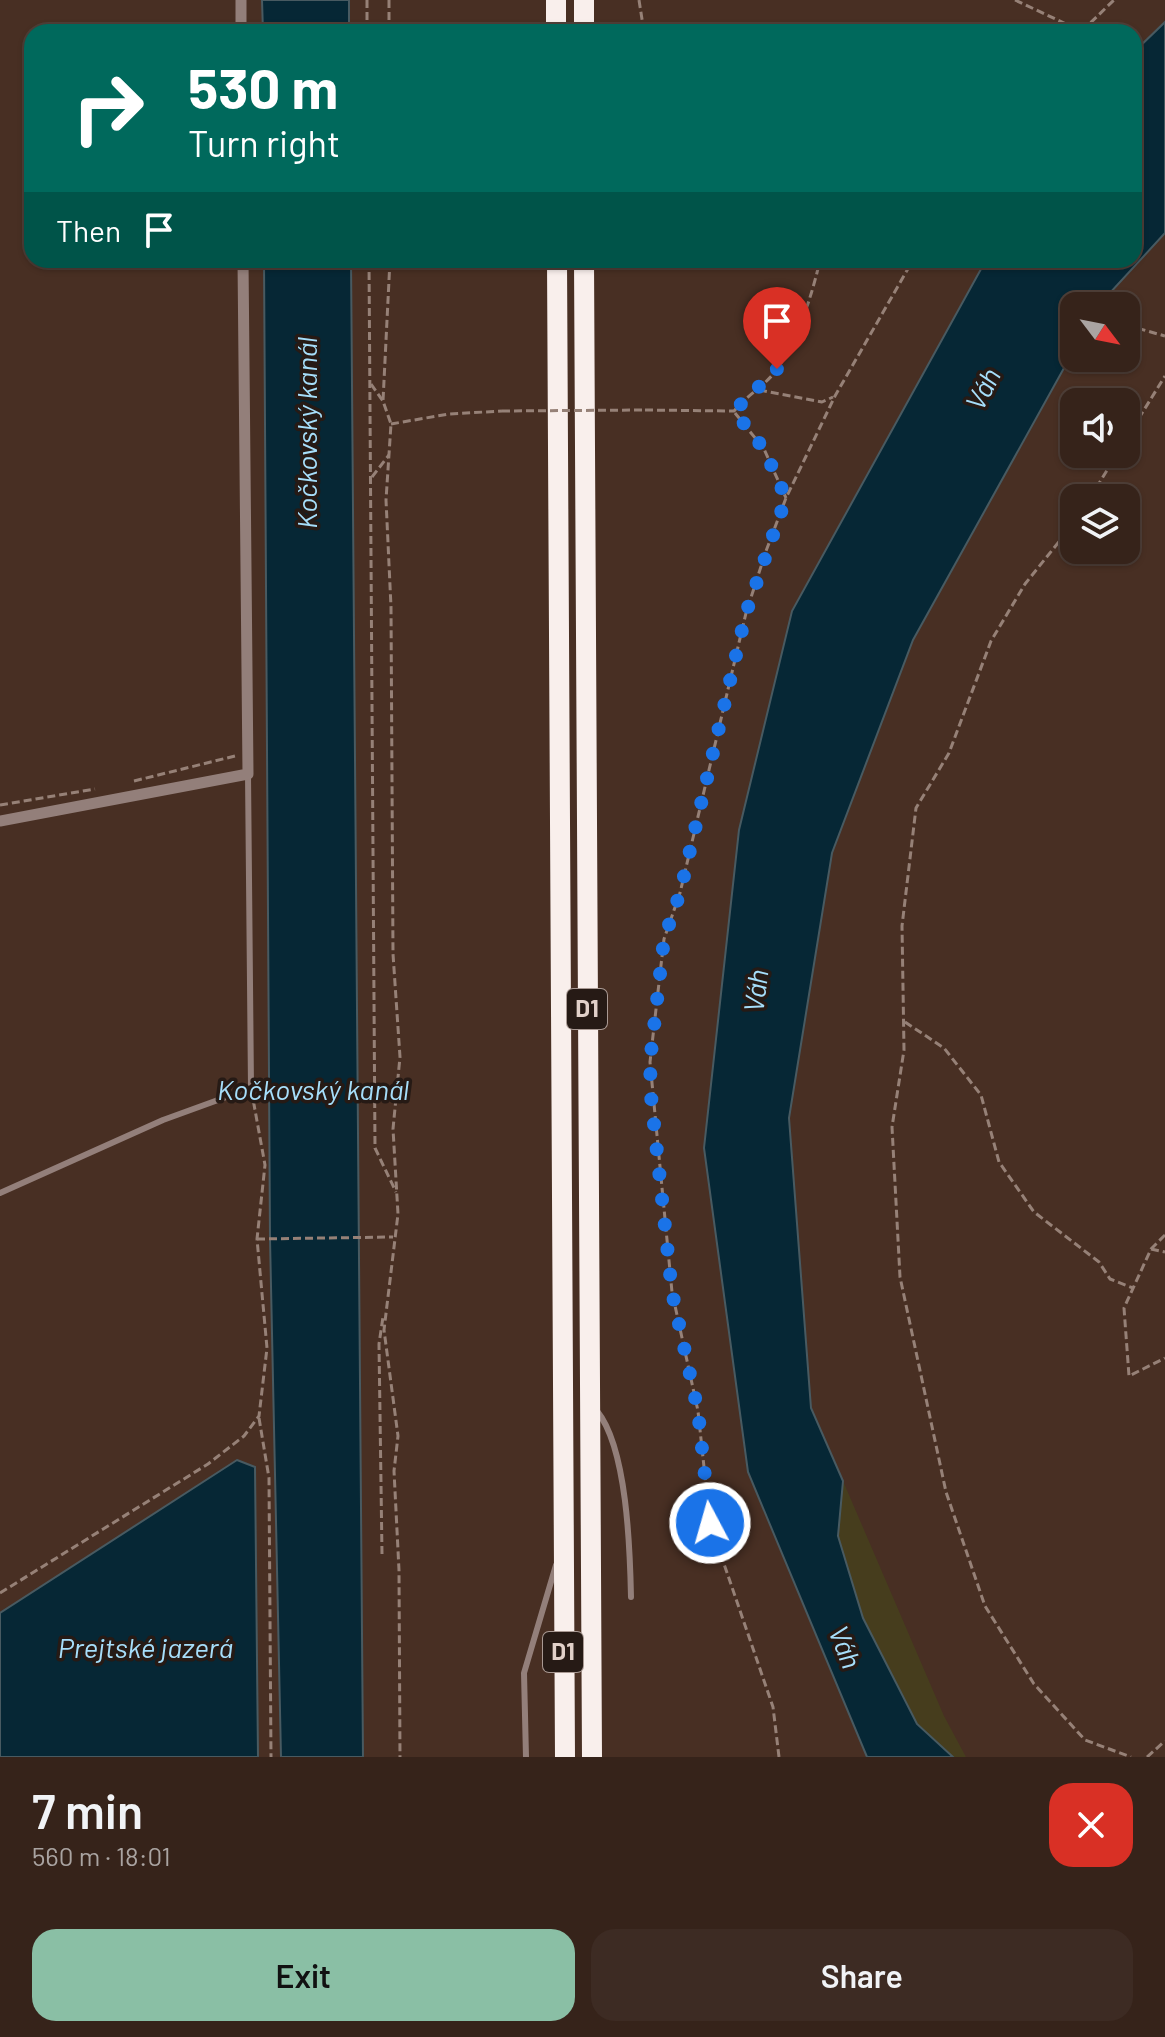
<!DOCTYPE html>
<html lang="en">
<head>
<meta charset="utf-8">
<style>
	:root { --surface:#36231a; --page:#3d2b23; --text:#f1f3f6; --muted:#aaa4a2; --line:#504039; --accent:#8abfa5 }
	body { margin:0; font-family:Barlow,sans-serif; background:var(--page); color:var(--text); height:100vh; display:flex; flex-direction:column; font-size:30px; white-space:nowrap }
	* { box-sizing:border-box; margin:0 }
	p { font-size:26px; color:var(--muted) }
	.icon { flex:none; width:44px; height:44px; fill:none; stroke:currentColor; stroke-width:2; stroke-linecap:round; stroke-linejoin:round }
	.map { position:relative; height:1757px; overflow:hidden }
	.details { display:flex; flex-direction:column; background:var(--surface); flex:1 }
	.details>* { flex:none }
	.banner { position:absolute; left:24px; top:24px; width:1118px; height:244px; border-radius:24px; box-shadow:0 2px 6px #0004,0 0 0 2px var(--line); background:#00695c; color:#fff; overflow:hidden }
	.needle { width:52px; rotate:122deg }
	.buttons { position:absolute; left:1060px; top:292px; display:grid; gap:16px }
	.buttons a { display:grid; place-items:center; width:80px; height:80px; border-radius:16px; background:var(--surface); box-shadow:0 2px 6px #0004,0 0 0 2px var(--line); font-size:40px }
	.pin { position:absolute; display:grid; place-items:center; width:68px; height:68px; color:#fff; margin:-82px -34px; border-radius:50% 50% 50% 0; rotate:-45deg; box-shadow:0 0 8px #0007 }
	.pin .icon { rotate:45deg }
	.me { position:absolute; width:88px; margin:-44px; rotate:354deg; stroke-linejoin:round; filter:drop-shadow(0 0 6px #0008) }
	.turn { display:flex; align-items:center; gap:28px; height:168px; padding:0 32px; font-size:36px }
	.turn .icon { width:104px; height:104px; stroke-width:2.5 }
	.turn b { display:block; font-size:56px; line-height:68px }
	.then { display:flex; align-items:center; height:76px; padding:0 32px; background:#0003; gap:16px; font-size:30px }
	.round { display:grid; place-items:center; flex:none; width:84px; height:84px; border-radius:24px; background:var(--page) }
	.headline { display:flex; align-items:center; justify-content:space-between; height:136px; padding:0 32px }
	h1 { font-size:48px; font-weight:600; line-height:60px }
	.button { display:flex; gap:16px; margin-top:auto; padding:16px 32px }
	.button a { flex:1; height:92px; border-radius:24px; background:var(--accent); color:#111; font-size:32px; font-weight:600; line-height:92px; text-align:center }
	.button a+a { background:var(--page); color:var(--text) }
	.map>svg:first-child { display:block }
	.sand { fill:#463d1d }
	.water { fill:#062735; stroke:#485a61; stroke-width:2 }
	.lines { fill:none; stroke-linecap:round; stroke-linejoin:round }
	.path { stroke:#968177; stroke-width:3; stroke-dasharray:8 4; stroke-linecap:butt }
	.service { stroke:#937f7a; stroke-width:6 }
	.minor { stroke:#937f7a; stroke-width:11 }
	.motorway { stroke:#f9efec; stroke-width:20 }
	.path-bridge { stroke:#968177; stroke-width:3; stroke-dasharray:8 4; stroke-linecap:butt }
	.route { stroke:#1a73e8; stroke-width:14; stroke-dasharray:0 25.2 }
	.labels { text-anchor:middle; stroke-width:7; stroke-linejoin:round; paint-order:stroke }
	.shield { fill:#261a15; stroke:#a99993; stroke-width:2 }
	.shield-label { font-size:24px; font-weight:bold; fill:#e1d0c9 }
	.water-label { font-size:28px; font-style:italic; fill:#a6defa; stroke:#261a15 }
</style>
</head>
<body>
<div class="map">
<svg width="1165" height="1757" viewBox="0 0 1165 1757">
	<rect width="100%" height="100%" fill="#482f23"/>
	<path class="sand" d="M843 1481 944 1716 966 1757H953L917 1724 863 1618 838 1536Z"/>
	<g class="water">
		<path d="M262 0H349V32H263Z"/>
		<path d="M1165 22V233L1098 306H1074V350L913 640 832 853 789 1118 811 1408 843 1481 838 1536 863 1618 917 1724 953 1757H867L748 1472 704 1148 739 830 792 611 986 260H1134V52Z"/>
		<path d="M264 260H351L363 1757H281L270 1239Z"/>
		<path d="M237 1460 255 1467 258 1757H0V1613Z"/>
	</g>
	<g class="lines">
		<g class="path">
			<path d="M367 0V32"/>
			<path d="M389 0V32"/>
			<path d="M639 0 644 32"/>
			<path d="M1015 0 1081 31"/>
			<path d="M1082 31 1114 0"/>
			<path d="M369 260 375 1148 396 1192"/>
			<path d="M390 260 383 401 391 424 386 500 391 607 393 954 400 1057 393 1129 398 1214 384 1330 398 1436 394 1471 399 1570 400 1757"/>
			<path d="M1126 325 1165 336"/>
			<path d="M371 384 383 401"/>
			<path d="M759 390 822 402 833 397"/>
			<path d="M645 410 734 411C746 396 762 388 775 372 797 342 812 296 820 260"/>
			<path d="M735 413 764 449 786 498"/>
			<path d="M391 424 449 414 502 411"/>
			<path d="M1126 439 1165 376"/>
			<path d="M372 477 389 455"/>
			<path d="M1090 498 1117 454"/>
			<path d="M1074 523 1025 584 991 641 949 753 916 808 902 926 904 1050 892 1127 900 1277 946 1492 985 1606 1034 1684 1085 1740 1131 1757"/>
			<path d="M134 781 235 756"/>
			<path d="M0 805 95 789"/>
			<path d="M905 1022 944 1048 981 1095 999 1162 1034 1212 1099 1262 1110 1279 1133 1288"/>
			<path d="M1165 1235 1151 1249 1124 1308 1129 1376 1165 1358"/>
			<path d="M257 1239 393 1237"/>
			<path d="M1151 1249 1165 1252"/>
			<path d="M259 1418 269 1478 271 1757"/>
			<path d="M382 1554 379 1344 383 1317"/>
			<path d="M0 1593 208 1464 244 1436 259 1416 267 1348 257 1239 265 1165 253 1099"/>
			<path d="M779 1757 773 1707 710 1523 698 1411 672 1292 650 1062 664 939 680 893 746 613 766 551 786 498 835 396 913 260"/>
			<path d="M1147 1757 1165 1741"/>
		</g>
		<g class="service">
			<path d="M0 1193 163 1120 251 1088 248 774"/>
			<path d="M597 1411C627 1448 630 1549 631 1597"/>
			<path d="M526 1757 524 1673 556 1565"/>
		</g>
		<g class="minor">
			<path d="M241 0V32"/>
			<path d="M0 821 248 774 243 260"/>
		</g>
		<g class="motorway">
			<path d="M556 0V32"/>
			<path d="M584 0V32"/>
			<path d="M557 260 565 1757"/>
			<path d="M584 260 592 1757"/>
		</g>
		<path class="path-bridge" d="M502 411 645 410"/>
	</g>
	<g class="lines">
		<path class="route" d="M710 1523 698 1411 672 1292 651 1096 650 1062 664 939 680 893 746 613 786 498 764 449 734 411 777 369"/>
	</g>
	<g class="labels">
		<g class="shield">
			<rect x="567" y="989" width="40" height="40" rx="6"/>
			<rect x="543" y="1632" width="40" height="40" rx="6"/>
		</g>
		<g class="shield-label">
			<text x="587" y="1017">D1</text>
			<text x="563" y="1660">D1</text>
		</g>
		<g class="water-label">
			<text transform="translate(983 389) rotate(-63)" y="10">Váh</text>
			<text transform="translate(307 433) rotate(-90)" y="10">Kočkovský kanál</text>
			<text transform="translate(756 991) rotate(-83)" y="10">Váh</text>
			<text x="313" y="1100">Kočkovský kanál</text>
			<text transform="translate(845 1647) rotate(68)" y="10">Váh</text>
			<text x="145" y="1658">Prejtské jazerá</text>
		</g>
	</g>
</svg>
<div class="buttons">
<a><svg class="needle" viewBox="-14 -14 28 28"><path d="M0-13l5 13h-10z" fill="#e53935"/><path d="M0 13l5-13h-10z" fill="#aaa4a2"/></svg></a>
<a><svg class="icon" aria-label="sound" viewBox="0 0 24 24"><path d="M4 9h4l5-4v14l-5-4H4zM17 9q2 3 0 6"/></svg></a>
<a><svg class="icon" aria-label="layers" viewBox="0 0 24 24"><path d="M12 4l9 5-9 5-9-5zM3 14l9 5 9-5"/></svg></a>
</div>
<div class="pin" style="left:777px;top:369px;background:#d93025"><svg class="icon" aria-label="arrive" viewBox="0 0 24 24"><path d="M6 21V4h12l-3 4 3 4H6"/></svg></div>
<svg class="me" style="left:710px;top:1523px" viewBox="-20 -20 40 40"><circle r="17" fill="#1a73e8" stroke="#fff" stroke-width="3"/><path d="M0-11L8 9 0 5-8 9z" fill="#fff"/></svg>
<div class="banner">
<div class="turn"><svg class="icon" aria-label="right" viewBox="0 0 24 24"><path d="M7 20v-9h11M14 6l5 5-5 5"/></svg><div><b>530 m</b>Turn right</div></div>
<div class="then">Then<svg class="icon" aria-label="arrive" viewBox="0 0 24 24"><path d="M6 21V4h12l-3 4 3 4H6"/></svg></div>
</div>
</div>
<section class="details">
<div class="headline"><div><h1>7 min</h1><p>560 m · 18:01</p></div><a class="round" style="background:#d93025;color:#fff"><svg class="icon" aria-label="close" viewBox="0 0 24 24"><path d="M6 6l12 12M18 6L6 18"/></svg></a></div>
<div class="button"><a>Exit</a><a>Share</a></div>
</section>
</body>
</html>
